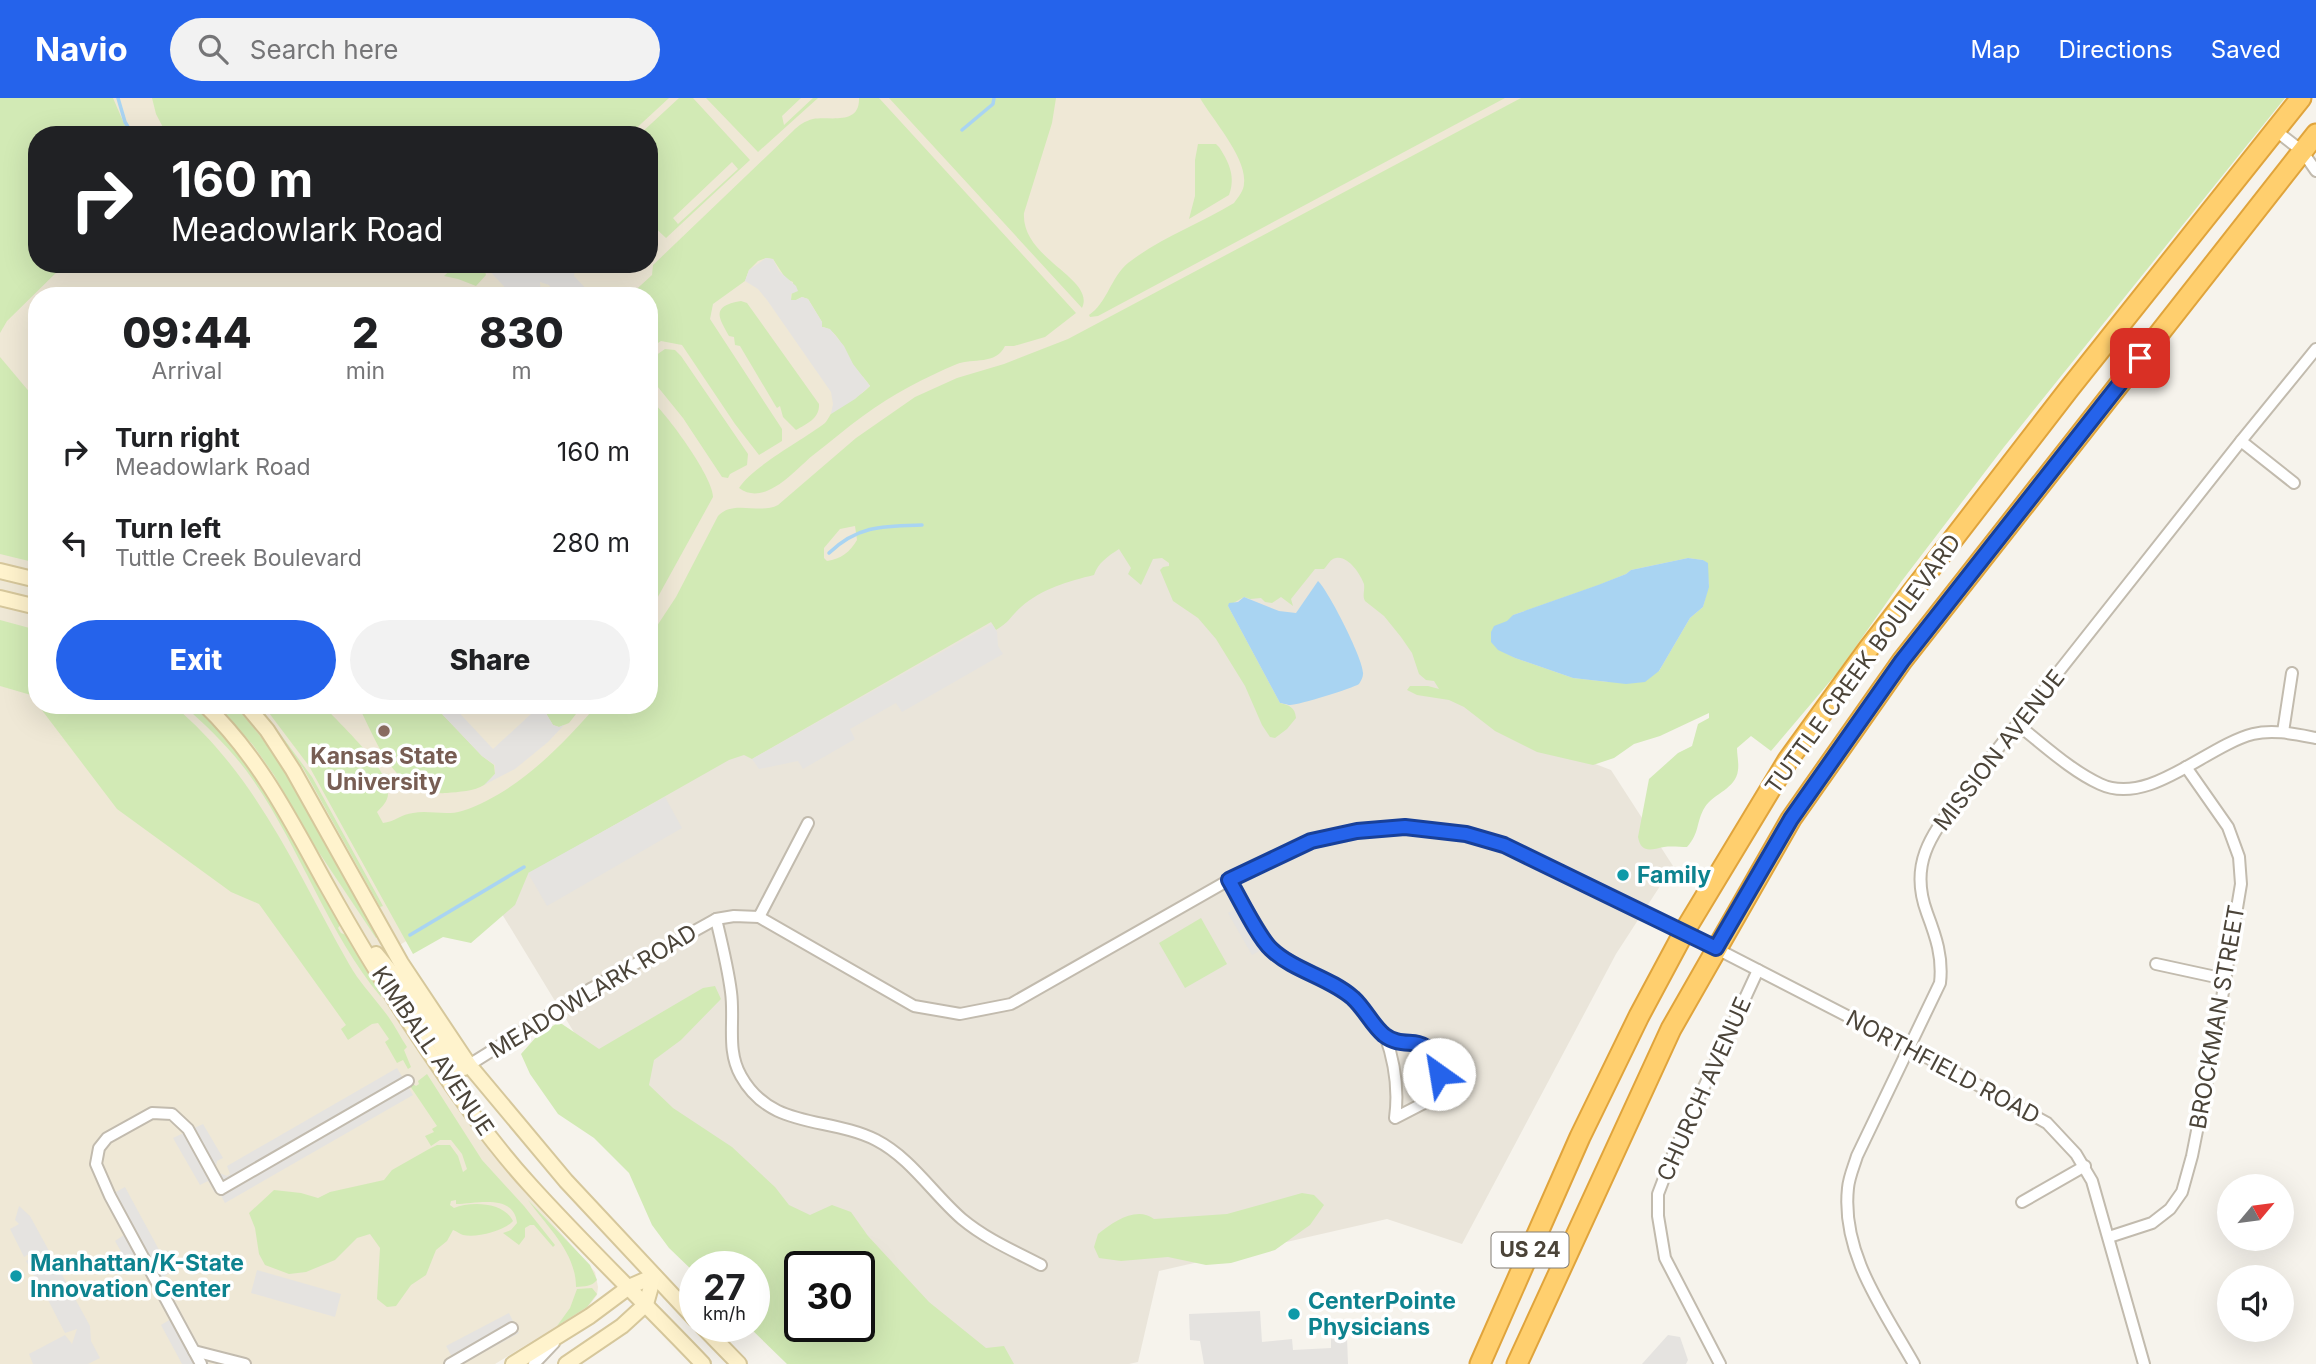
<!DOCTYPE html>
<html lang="en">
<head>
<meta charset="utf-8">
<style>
	:root { --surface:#fff; --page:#f2f2f2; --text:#202124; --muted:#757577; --accent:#2563eb }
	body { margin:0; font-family:Inter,sans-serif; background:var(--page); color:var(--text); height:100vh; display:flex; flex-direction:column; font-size:26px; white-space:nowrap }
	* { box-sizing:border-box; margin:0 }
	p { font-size:23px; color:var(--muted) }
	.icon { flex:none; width:38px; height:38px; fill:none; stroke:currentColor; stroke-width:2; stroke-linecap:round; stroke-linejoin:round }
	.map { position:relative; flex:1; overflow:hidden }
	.details { position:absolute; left:28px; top:189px; width:630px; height:427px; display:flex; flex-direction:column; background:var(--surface); border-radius:28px; box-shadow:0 7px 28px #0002 }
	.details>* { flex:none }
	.top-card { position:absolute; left:28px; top:28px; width:630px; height:147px; border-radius:28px; box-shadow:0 7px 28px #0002; background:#202124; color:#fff; overflow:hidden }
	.needle { width:46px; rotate:61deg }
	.buttons { position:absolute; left:2217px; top:1076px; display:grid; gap:14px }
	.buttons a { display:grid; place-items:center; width:77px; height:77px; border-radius:50%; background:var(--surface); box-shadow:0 7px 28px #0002; font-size:35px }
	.speed { position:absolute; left:679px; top:1153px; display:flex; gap:14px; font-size:35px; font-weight:700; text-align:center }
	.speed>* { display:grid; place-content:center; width:91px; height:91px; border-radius:50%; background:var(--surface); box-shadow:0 7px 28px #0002; line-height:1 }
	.speed small { font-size:18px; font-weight:400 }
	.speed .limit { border:4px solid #111; border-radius:10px; background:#fff; color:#111 }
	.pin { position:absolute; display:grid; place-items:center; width:60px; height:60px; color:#fff; margin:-30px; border-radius:14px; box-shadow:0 4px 10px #0006 }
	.me { position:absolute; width:77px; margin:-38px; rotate:328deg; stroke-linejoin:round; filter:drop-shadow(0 0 5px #0008) }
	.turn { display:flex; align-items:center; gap:24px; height:147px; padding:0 28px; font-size:32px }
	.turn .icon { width:91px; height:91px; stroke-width:2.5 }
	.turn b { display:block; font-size:49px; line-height:60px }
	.eta { display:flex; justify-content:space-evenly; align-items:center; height:119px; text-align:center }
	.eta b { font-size:42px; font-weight:800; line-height:49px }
	.button { display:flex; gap:14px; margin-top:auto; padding:14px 28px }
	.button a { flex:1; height:80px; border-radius:42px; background:var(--accent); color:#fff; font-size:28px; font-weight:800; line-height:80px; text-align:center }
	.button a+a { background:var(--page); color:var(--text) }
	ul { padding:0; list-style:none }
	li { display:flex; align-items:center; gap:21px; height:91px; padding:0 28px }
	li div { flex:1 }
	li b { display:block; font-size:26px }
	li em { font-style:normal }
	header { display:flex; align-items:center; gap:42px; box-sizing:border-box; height:98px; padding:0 35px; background:var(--accent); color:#fff }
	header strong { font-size:33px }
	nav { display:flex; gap:38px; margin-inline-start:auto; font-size:24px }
	.search { width:490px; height:63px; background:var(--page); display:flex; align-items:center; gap:18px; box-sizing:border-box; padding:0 24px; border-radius:38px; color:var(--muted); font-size:26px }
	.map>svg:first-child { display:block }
	.residential { fill:#eae5da }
	.education { fill:#efe8d6; fill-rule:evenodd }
	.green { fill:#d2eab5; fill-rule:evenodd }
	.parking { fill:#e5e3e0 }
	.water { fill:#a9d4f2 }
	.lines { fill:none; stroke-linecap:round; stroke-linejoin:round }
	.stream { stroke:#a9d4f2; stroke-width:3.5 }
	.street-casing { stroke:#c2bbae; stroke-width:14 }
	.secondary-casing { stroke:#d6c79b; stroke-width:18 }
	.highway-casing { stroke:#e0a43c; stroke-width:23 }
	.street { stroke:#fff; stroke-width:10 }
	.secondary { stroke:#fff3cd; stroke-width:14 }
	.highway { stroke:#ffcf6e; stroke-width:19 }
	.route-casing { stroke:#184099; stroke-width:18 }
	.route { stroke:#2563eb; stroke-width:12 }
	.education-dot { fill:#8d6e63; stroke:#fff; stroke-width:2.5 }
	.culture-dot { fill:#0f9aa8; stroke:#fff; stroke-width:2.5 }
	.labels { text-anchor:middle; stroke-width:7; stroke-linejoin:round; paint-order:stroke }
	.shield { fill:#fff; stroke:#817c74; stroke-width:2 }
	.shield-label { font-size:21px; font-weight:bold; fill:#4b4439 }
	.street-label { font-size:23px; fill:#4b4439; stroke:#fff }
	.education-label { font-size:23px; font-weight:bold; fill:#785e54; stroke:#fff }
	.culture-label { font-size:23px; font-weight:bold; fill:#0d838f; stroke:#fff; text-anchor:start }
</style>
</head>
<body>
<header>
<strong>Navio</strong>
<div class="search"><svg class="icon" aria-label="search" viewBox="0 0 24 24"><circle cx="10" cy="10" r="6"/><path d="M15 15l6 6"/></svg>Search here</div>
<nav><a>Map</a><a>Directions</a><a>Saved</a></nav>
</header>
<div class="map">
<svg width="2316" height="1266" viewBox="0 0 2316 1266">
	<rect width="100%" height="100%" fill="#f6f3ec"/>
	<path class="residential" d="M1117 435 1344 450 1498 629 1611 672 1673 768 1616 856 1462 1146 1387 1121 1159 1173 1138 1264 1129 1266H950L859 1169 600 977 488 793Z"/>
	<path class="education" d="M0 0H2260L1843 507 1508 621 1329 313 488 793 362 870 491 1055 595 1174 598 1189 597 1197 588 1209 495 1266H0ZM37 37H649V166H37ZM37 198H649V607H37Z"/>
	<g class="green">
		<path d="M0 0H113L129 37H37V166H65L7 223 0 235Z"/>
		<path d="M152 0H669L629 37H516L509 30 501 37H167L156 16Z"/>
		<path d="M679 0H693L750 62 666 140 649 124V37H639ZM732 64 738 71 678 126 673 120Z"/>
		<path d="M706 0H801L782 18 784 27 813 0H818L758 54Z"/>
		<path d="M859 0H879L1076 215 1045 239 1014 248H1005C996 267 973 260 957 266 924 280 893 296 863 318 846 330 829 345 812 358 794 373 765 409 739 390 753 368 803 342 825 325 828 322 830 316 834 312 846 303 860 299 870 288 865 280 857 274 852 265 845 253 836 229 821 229L822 224 808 201 802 199 796 202H791L793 184 786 181 773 161 766 160 758 163 749 172 745 183 713 206 710 221 782 331V343L759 357 735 326 682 247 661 243 649 251V198H629L652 177 653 167 793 33C799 27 805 23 813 21 830 18 860 28 859 0Z"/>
		<path d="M889 0H1056L1052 25 1024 115C1021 161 1096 180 1082 210Z"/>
		<path d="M1200 0H1505L1098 218 1090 219 1089 217C1107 205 1111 179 1128 165 1160 140 1200 126 1234 105 1238 99 1244 93 1244 85 1247 60 1212 21 1200 0Z"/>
		<path d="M1521 0H2285L2004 349 1901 484 1838 574 1771 653 1751 638 1737 650C1737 657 1739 665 1738 672 1736 691 1714 695 1705 709 1696 723 1700 735 1687 749 1680 749 1671 748 1664 749 1650 752 1641 755 1638 739L1649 681 1678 655 1692 648 1698 626 1709 620V615L1660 638 1634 646 1614 660 1593 667 1537 654 1495 633 1464 609 1449 602 1417 597 1407 592 1410 588H1428L1439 591 1434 583 1426 582 1419 576 1412 555 1401 539 1384 518 1365 503C1362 497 1365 493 1364 486 1361 477 1348 457 1336 460 1330 461 1328 467 1324 471H1315L1291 501 1293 508 1281 499 1272 505 1265 504 1261 500 1250 501 1244 499 1228 508 1280 605C1289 607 1295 609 1296 620L1287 631 1275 640 1270 639 1262 627 1245 588 1216 541 1198 520 1173 503 1160 472 1163 469 1169 468V465L1162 460 1153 461 1141 487 1128 476 1131 470 1119 451C1108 458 1098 465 1094 477 1069 483 1041 491 1021 509 1010 519 1010 524 996 532L991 524 752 661 744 657 729 662 528 776 515 807 471 845 443 839 413 856 309 668 263 607H323C339 626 390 670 388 696 388 703 382 709 377 714L383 725C394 724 402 716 413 715 429 712 446 718 462 713 516 695 561 649 597 607H649V540L676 499 718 418C734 401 759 417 778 407L856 340 915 299 957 280 1004 266 1068 241ZM855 428 857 442C850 454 841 461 827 463L824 460V450L840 431ZM1688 460 1703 462 1708 468 1707 473 1709 486 1703 509 1690 520 1659 573 1608 584 1573 580 1515 560 1500 552 1513 517 1599 487 1626 476 1631 472Z"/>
		<path d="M1198 46H1216L1219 49C1229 64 1236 79 1229 97L1189 121 1195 98V62Z"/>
		<path d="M457 166H483L486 177 476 188 458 181 444 178Z"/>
		<path d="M741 203 747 205 819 306C820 320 807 326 796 332L783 319 780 308 777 310 775 307 740 248 735 247 734 239 729 238C718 219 711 208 741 203Z"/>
		<path d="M665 251 675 252 681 258 748 356 747 367 730 376 728 380 722 379 683 320 649 278V264L652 260Z"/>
		<path d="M0 259 37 303V465L0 456Z"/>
		<path d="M649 300C666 315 712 377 713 399L649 515Z"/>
		<path d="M0 522 37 532V605L31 597 0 588Z"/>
		<path d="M38 607H173C257 677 296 773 349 866 359 884 372 897 384 913 393 924 399 937 407 949L404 952 411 969 408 971 403 962 397 965 385 944 389 941 378 925 372 926 348 942 341 931 346 927 259 806 231 794 117 711Z"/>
		<path d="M183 607H193C211 624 229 641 244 660 256 678 267 702 280 715L341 826 338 830 341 835 346 837 381 896V899C327 834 301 751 253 682 233 653 209 630 183 607Z"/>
		<path d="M217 607H234C299 677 330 758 379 838L376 840 316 750 274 677 253 647Z"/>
		<path d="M358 607H449L442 616 482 658 494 667 495 676C492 679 487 686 484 687 475 693 458 694 447 695 394 698 379 648 358 607Z"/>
		<path d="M541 607H583L569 625 559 629 553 627Z"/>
		<path d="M261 610 312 679 383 808 380 809 303 670 258 612Z"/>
		<path d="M1201 820 1227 866 1185 890 1159 845Z"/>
		<path d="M715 888 721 901 681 942 654 962 649 987 673 1010 732 1049 775 1089 789 1107 810 1117 832 1107 851 1114 868 1138 929 1204 986 1250 1004 1248 1014 1266H787L749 1229 754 1228V1169H695V1175L669 1150 652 1127 629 1075 594 1040 558 1016 530 976 521 956 537 938 559 924 599 951 703 890ZM800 1169H859V1228H800Z"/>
		<path d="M427 976 482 1062 524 1108 555 1147 553 1149 534 1127H530L525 1130V1139L519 1147 503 1135 511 1132 517 1125C514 1095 476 1106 456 1106V1102L451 1103 450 1107 454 1110C471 1103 504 1104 513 1123 504 1133 477 1140 463 1137 460 1136 456 1133 453 1132L447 1143 436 1152 426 1177 411 1187 396 1208 387 1209 377 1201 380 1150 370 1136 357 1140 335 1162 306 1174 289 1176 265 1167 259 1156 255 1130 249 1115 274 1092 301 1095 318 1100 330 1094 384 1082 392 1072 429 1051 437 1047H450L458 1058 463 1074 467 1071 462 1056 451 1042H440L431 1048 425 1038 434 1034 432 1031 437 1028 410 988 412 985 416 988 419 986 418 983Z"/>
		<path d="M1302 1095 1314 1097 1324 1107 1310 1127 1275 1152 1231 1165 1206 1167 1168 1159 1121 1163 1099 1160 1094 1149 1098 1136C1114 1123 1137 1108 1154 1121L1227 1116Z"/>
		<path d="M528 1102 590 1167 597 1182C591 1189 585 1188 576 1189 576 1154 547 1129 528 1102Z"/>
		<path d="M592 1190 597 1196 587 1209 557 1228 570 1210 577 1191Z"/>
	</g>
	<g class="parking">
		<path d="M766 160 773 161 779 173 796 188 798 193 791 196V202H796L802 199 808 201 822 224V229L830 231 844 248 853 266 870 288 855 301 831 316 833 306 831 294 767 202 758 191 745 183 749 172Z"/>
		<path d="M483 166H581L575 172 574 178 593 198H555L549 187 540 184 541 198H513Z"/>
		<path d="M992 526 997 534 998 548 1003 556 902 614 896 605 850 631 855 641 803 671 798 663 759 671 752 661Z"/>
		<path d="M449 607H452L493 651 531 616 524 607H541L553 627 559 629 564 627 548 644 515 671 484 687 495 676V667L482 658 443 617 442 615Z"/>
		<path d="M665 699 682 730 547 808 528 775Z"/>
		<path d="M1239 809 1263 851 1252 857 1228 815Z"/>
		<path d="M397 970 413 997 225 1105 220 1096 215 1095 208 1083 200 1087 173 1040 203 1026 223 1060 217 1063 216 1069 219 1075 227 1078 230 1076 227 1068Z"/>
		<path d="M125 1089 171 1174 162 1180 209 1266H182L161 1227 171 1221 141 1166 131 1171 115 1143 124 1137 105 1100Z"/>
		<path d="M19 1108 30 1118 90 1228 91 1243 100 1260 88 1266H33L29 1256 65 1237 72 1246 77 1231 65 1235 46 1198 54 1192 52 1190 43 1194 26 1163 35 1158V1155L32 1154 24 1159 10 1131 19 1126 15 1122Z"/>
		<path d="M257 1172 341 1196 335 1219 251 1195Z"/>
		<path d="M1260 1213 1262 1244 1292 1241 1293 1252 1331 1250V1240L1347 1239 1348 1266H1204L1200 1243 1190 1242 1189 1216Z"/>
		<path d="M509 1215 519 1235 462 1266H456L446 1248Z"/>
		<path d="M1668 1237 1680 1239 1688 1262 1686 1266H1642Z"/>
	</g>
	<g class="water">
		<path d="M1688 460 1703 462 1708 465 1709 489 1703 509 1690 520 1659 573 1645 584 1626 586 1573 580 1515 560 1498 552 1491 544V534L1494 528 1507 523 1513 517 1598 487 1626 476 1631 472Z"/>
		<path d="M1318 483C1328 492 1365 564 1363 576 1363 579 1361 583 1359 586 1353 590 1299 607 1290 607 1288 607 1282 605 1280 605L1228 508 1229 505 1238 504 1244 499 1279 513 1296 515Z"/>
	</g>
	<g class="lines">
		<g class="stream">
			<path d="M118 0 125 24 133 37"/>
			<path d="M962 32 993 6 994 0"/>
			<path d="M829 455C858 427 884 428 922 427"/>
			<path d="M410 837 524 769"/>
		</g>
		<g class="street-casing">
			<g id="street">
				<path d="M2275 32 2302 53 2316 73"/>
				<path d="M2241 343 2294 385"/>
				<path d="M2018 627C2044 647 2070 672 2100 686 2149 709 2206 648 2253 636 2273 631 2295 636 2316 640"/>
				<path d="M2283 634 2292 575"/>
				<path d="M1229 782 1272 852 1353 900 1385 937 1399 944H1417L1433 956 1439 976 1438 990 1426 1004 1395 1020C1399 991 1395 965 1385 937"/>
				<path d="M759 819 914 908 960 916 1011 906 1229 782 1311 743 1357 733 1405 729 1466 736 1504 747 1684 834 1921 956 2047 1025 2076 1056 2092 1083 2144 1266"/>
				<path d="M716 821C722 846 728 870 731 894 735 923 726 952 741 978 771 1032 828 1018 876 1042 911 1060 933 1096 962 1121 986 1141 1014 1153 1041 1167"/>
				<path d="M2156 866 2225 881"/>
				<path d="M469 967 592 890 716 821 734 818 759 819 808 725"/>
				<path d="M2022 1104 2085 1068"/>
				<path d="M2109 1139 2152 1125 2170 1111 2182 1094 2192 1058 2215 942 2241 786 2239 759 2228 729 2186 669"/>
				<path d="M194 1253 245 1266"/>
				<path d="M201 1266 110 1098 96 1066 99 1050 107 1040 152 1015 172 1016 188 1031 221 1091 408 983"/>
				<path d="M450 1266 512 1230"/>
				<path d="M534 1266 554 1245"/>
				<path d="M1720 1266 1665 1160 1658 1118V1096L1674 1054 1758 872"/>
				<path d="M1914 1266C1883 1211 1841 1155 1848 1090 1849 1079 1854 1068 1857 1058L1940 885C1943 859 1936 839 1927 815 1908 764 1933 735 1962 696L2241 343 2316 251"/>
			</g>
		</g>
		<g class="secondary-casing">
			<g id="secondary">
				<path d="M0 473 37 482"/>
				<path d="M0 500 37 509"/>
				<path d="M205 607C259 659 290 721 326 786 355 838 386 890 419 939 453 990 489 1042 530 1087 586 1149 646 1206 703 1266"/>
				<path d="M246 607 267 632 293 672 401 865 469 967 566 1083 695 1221"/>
				<path d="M376 856 400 885 452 964 457 969 464 970 469 967"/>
				<path d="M702 1228 739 1266"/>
				<path d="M513 1266 590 1218 629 1189 654 1178"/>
				<path d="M566 1266 622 1228 646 1206 654 1178"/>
			</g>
		</g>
		<g class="highway-casing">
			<g id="highway">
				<path d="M1480 1266 1580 1039 1639 918 1684 834 1788 662 1869 550 2069 291 2301 0"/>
				<path d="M1517 1266 1671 931 1791 721 1902 563 2316 36"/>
			</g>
		</g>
		<use href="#street" class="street"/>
		<use href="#secondary" class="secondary"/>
		<use href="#highway" class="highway"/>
	</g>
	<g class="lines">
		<g class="route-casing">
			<path id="route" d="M1439 976C1430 929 1407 955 1384 937 1372 927 1365 911 1353 900 1329 879 1294 873 1271 851 1258 839 1239 799 1229 782L1311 743 1357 733 1405 729 1466 736 1504 747 1716 850 1791 721 1902 563 2140 260"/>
		</g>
		<use href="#route" class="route"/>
	</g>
	<circle class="education-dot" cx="384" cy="633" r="7"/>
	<g class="culture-dot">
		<circle cx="1623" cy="777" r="7"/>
		<circle cx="16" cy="1178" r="7"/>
		<circle cx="1294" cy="1216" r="7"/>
	</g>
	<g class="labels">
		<rect class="shield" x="1491.5" y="1134.5" width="77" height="35" rx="5"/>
		<g class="shield-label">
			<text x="1530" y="1159">US 24</text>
		</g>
		<g class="street-label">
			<text transform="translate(1863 566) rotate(-54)" y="8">TUTTLE CREEK BOULEVARD</text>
			<text transform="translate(1999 652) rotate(-52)" y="8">MISSION AVENUE</text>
			<text transform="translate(593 893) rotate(-31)" y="8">MEADOWLARK ROAD</text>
			<text transform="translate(2217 919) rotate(-80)" y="8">BROCKMAN STREET</text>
			<text transform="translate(433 953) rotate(56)" y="8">KIMBALL AVENUE</text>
			<text transform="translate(1943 969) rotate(28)" y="8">NORTHFIELD ROAD</text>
			<text transform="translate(1704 991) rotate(-66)" y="8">CHURCH AVENUE</text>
		</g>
		<g class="education-label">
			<text x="384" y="666">Kansas State<tspan x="384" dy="26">University</tspan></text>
		</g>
		<g class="culture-label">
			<text x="1637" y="785">Family</text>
			<text x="30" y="1173">Manhattan/K-State<tspan x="30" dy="26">Innovation Center</tspan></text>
			<text x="1308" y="1211">CenterPointe<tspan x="1308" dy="26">Physicians</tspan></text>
		</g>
	</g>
</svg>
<div class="buttons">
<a><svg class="needle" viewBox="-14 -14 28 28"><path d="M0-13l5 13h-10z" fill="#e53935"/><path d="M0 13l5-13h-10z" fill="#757577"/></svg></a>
<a><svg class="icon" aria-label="sound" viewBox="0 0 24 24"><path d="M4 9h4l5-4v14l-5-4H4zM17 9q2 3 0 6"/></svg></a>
</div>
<div class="speed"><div>27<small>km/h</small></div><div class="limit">30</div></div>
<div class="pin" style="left:2140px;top:260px;background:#d93025"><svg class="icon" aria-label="arrive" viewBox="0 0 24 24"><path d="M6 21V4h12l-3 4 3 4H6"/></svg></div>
<svg class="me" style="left:1439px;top:976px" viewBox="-20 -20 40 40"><circle r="19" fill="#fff"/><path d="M0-13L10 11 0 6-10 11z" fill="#2563eb"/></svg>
<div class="top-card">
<div class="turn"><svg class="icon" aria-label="right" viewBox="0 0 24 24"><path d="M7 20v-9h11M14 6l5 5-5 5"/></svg><div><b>160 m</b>Meadowlark Road</div></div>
</div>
<section class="details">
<div class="eta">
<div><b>09:44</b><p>Arrival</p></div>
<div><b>2</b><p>min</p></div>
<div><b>830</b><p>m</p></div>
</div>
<ul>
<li><svg class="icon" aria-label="right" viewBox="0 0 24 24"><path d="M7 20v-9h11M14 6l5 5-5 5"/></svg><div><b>Turn right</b><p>Meadowlark Road</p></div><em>160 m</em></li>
<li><svg class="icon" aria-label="left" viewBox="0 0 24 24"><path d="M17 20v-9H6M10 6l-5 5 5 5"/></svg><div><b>Turn left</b><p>Tuttle Creek Boulevard</p></div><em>280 m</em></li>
</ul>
<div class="button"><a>Exit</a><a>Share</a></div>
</section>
</div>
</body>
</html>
